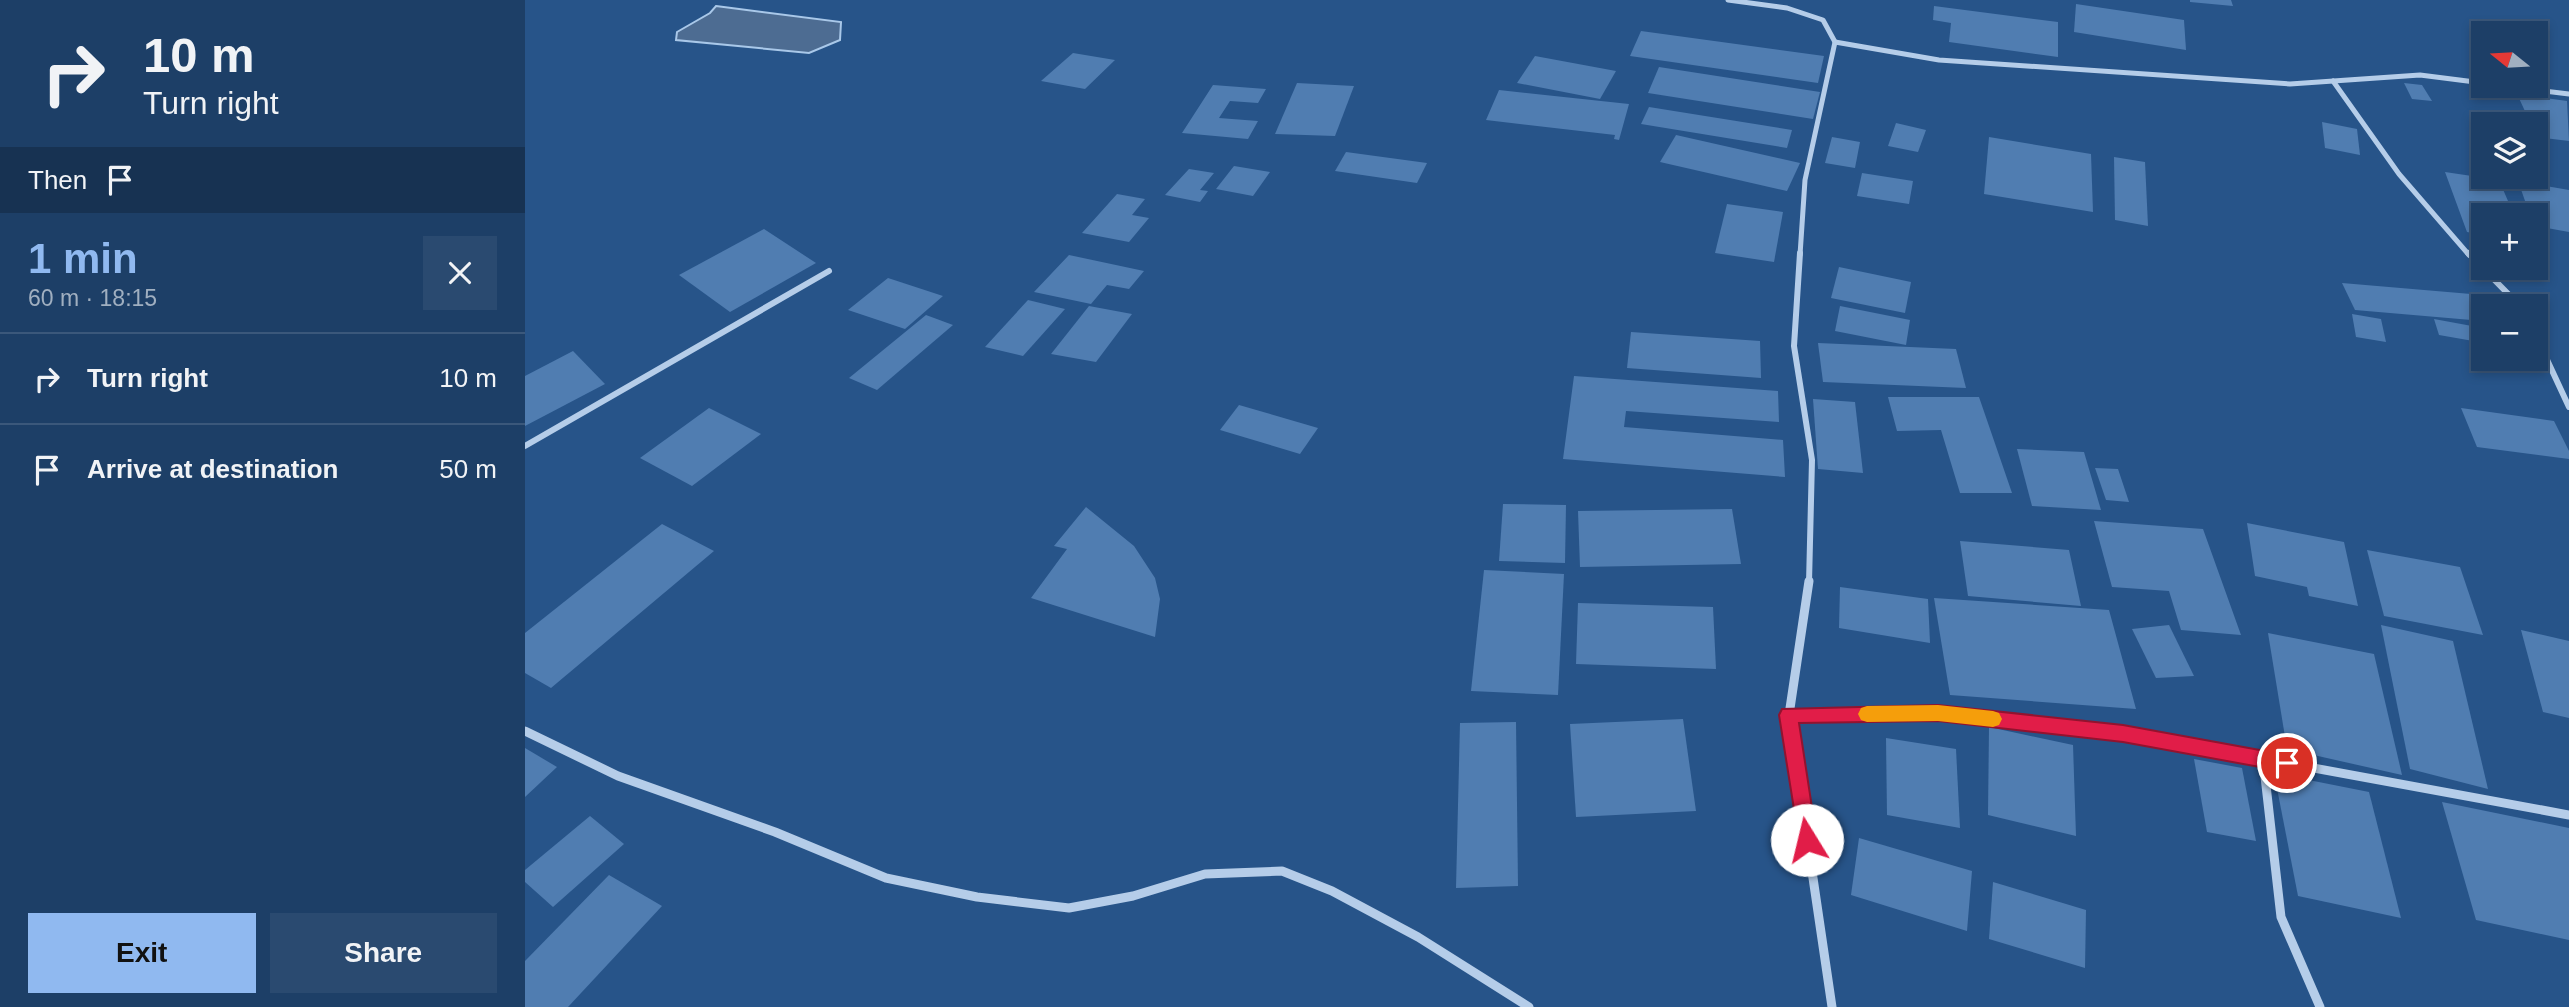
<!DOCTYPE html>
<html lang="en">
<head>
<meta charset="utf-8">
<style>
	:root { --surface:#1d3f67; --page:#2a4a70; --text:#f1f3f6; --muted:#a0afc0; --line:#3b587b; --accent:#90b9f0 }
	body { margin:0; font-family:Helvetica,sans-serif; background:var(--page); color:var(--text); height:100vh; display:flex; flex-direction:column; font-size:26px; white-space:nowrap }
	* { box-sizing:border-box; margin:0 }
	p { font-size:23px; color:var(--muted) }
	.icon { flex:none; width:38px; height:38px; fill:none; stroke:currentColor; stroke-width:2; stroke-linecap:round; stroke-linejoin:round }
	.map { position:relative; flex:1; overflow:hidden }
	.drawer { display:flex; flex-direction:column; background:var(--surface); width:525px }
	.drawer>* { flex:none }
	.guide { background:#1d3f67; color:var(--text); overflow:hidden }
	.needle { width:46px; rotate:288deg }
	.controls { position:absolute; left:1946px; top:21px; display:grid; gap:14px }
	.controls a { display:grid; place-items:center; width:77px; height:77px; border-radius:0px; background:var(--surface); box-shadow:0 4px 10px #0003,0 0 0 2px var(--line); font-size:35px }
	.pin { position:absolute; display:grid; place-items:center; width:60px; height:60px; color:#fff; margin:-30px; border:4px solid #fff; border-radius:50%; box-shadow:0 2px 7px #0007 }
	.me { position:absolute; width:77px; margin:-38px; rotate:351deg; stroke-linejoin:round; filter:drop-shadow(0 0 5px #0008) }
	.turn { display:flex; align-items:center; gap:24px; height:147px; padding:0 28px; font-size:32px }
	.turn .icon { width:91px; height:91px; stroke-width:2.5 }
	.turn b { display:block; font-size:49px; line-height:60px }
	.then { display:flex; align-items:center; height:66px; padding:0 28px; background:#0003; gap:14px; font-size:26px }
	.round { display:grid; place-items:center; flex:none; width:74px; height:74px; border-radius:0px; background:var(--page) }
	.headline { display:flex; align-items:center; justify-content:space-between; height:119px; padding:0 28px }
	h1 { font-size:42px; font-weight:700; line-height:52px; color:var(--accent) }
	.primary-button { display:flex; gap:14px; margin-top:auto; padding:14px 28px }
	.primary-button a { flex:1; height:80px; border-radius:0px; background:var(--accent); color:#111; font-size:28px; font-weight:700; line-height:80px; text-align:center }
	.primary-button a+a { background:var(--page); color:var(--text) }
	ul { padding:0; list-style:none }
	li { display:flex; align-items:center; gap:21px; height:91px; padding:0 28px; border-top:2px solid var(--line) }
	li div { flex:1 }
	li b { display:block; font-size:26px }
	li em { font-style:normal }
	main { display:flex; flex:1; min-height:0 }
	.map>svg:first-child { display:block }
	.water { fill:#4d6c92; stroke:#a9c8e9; stroke-width:2 }
	.building { fill:#507db1 }
	.lines { fill:none; stroke-linecap:round; stroke-linejoin:round }
	.street-far2 { stroke:#b5cde9; stroke-width:5 }
	.street-far1 { stroke:#b5cde9; stroke-width:6 }
	.street { stroke:#b5cde9; stroke-width:9 }
	.route { fill:#e11d48; stroke:#92132f; stroke-width:2 }
	.slow { fill:#f59e0b }
</style>
</head>
<body>
<main>
<section class="drawer">
<div class="guide">
<div class="turn"><svg class="icon" aria-label="right" viewBox="0 0 24 24"><path d="M7 20v-9h11M14 6l5 5-5 5"/></svg><div><b>10 m</b>Turn right</div></div>
<div class="then">Then<svg class="icon" aria-label="arrive" viewBox="0 0 24 24"><path d="M6 21V4h12l-3 4 3 4H6"/></svg></div>
</div>
<div class="headline"><div><h1>1 min</h1><p>60 m · 18:15</p></div><a class="round"><svg class="icon" aria-label="close" viewBox="0 0 24 24"><path d="M6 6l12 12M18 6L6 18"/></svg></a></div>
<ul>
<li><svg class="icon" aria-label="right" viewBox="0 0 24 24"><path d="M7 20v-9h11M14 6l5 5-5 5"/></svg><div><b>Turn right</b></div><em>10 m</em></li>
<li><svg class="icon" aria-label="arrive" viewBox="0 0 24 24"><path d="M6 21V4h12l-3 4 3 4H6"/></svg><div><b>Arrive at destination</b></div><em>50 m</em></li>
</ul>
<div class="primary-button"><a>Exit</a><a>Share</a></div>
</section>
<div class="map">
<svg width="2044" height="1007" viewBox="0 0 2044 1007">
	<rect width="100%" height="100%" fill="#275489"/>
	<path class="water" d="M191 6 316 22 315 40 284 53 151 40 152 32 185 13Z"/>
	<g class="building">
		<path d="M1665 0H1706L1708 6 1665 2Z"/>
		<path d="M1551 4 1659 20 1661 50 1549 32Z"/>
		<path d="M1409 6 1533 22V57L1424 42 1426 23 1408 20Z"/>
		<path d="M1116 31 1299 56 1293 83 1105 56Z"/>
		<path d="M548 53 590 60 560 89 516 81Z"/>
		<path d="M1010 56 1091 71 1075 99 992 83Z"/>
		<path d="M1134 67 1295 92 1288 119 1123 93Z"/>
		<path d="M772 83 829 86 810 136 750 134Z"/>
		<path d="M1879 83 1897 85 1907 101 1887 99Z"/>
		<path d="M688 85 741 89 733 103 705 101 694 118 733 121 723 139 657 133Z"/>
		<path d="M974 90 1104 104 1094 140 1089 139 1090 135 961 120Z"/>
		<path d="M1992 94 2042 101 2044 141 2012 137 2011 124H2006Z"/>
		<path d="M1124 107 1267 130 1262 148 1116 124Z"/>
		<path d="M1797 122 1832 129 1835 155 1800 148Z"/>
		<path d="M1371 123 1401 130 1393 152 1363 146Z"/>
		<path d="M1151 135 1275 163 1262 191 1135 162Z"/>
		<path d="M1307 137 1335 142 1330 168 1300 163Z"/>
		<path d="M1464 137 1566 154 1568 212 1459 194Z"/>
		<path d="M821 152 902 163 892 183 810 171Z"/>
		<path d="M1589 157 1620 162 1623 226 1590 220Z"/>
		<path d="M709 166 745 172 728 196 691 189Z"/>
		<path d="M664 169 689 173 675 190 683 191 675 202 640 195Z"/>
		<path d="M1920 172 1974 180 1989 215H1958V235L1942 232Z"/>
		<path d="M1337 173 1388 181 1384 204 1332 196Z"/>
		<path d="M1993 181 2044 190V232L2011 226V215H2005Z"/>
		<path d="M592 194 620 199 607 215 624 218 604 242 557 233Z"/>
		<path d="M1202 204 1258 212 1249 262 1190 253Z"/>
		<path d="M239 229 291 263 205 312 154 275Z"/>
		<path d="M544 255 619 271 604 289 582 285 566 304 509 292Z"/>
		<path d="M1314 267 1386 282 1380 313 1306 298Z"/>
		<path d="M363 278 418 296 380 329 323 310Z"/>
		<path d="M1817 283 1946 294 1958 314V321L1830 310Z"/>
		<path d="M503 300 540 309 498 356 460 347Z"/>
		<path d="M564 306 607 314 571 362 526 354Z"/>
		<path d="M1315 306 1385 320 1381 345 1310 331Z"/>
		<path d="M1827 314 1856 319 1861 342 1831 337Z"/>
		<path d="M401 315 428 325 352 390 324 378Z"/>
		<path d="M1909 319 1947 326 1954 342 1914 335Z"/>
		<path d="M1106 332 1235 341 1236 378 1102 368Z"/>
		<path d="M1293 343 1431 349 1441 388 1298 382Z"/>
		<path d="M48 351 80 384 0 426V376Z"/>
		<path d="M1049 376 1253 391 1254 422 1101 411 1099 427 1258 440 1260 477 1038 459Z"/>
		<path d="M1363 397H1454L1487 493H1435L1416 430 1372 431Z"/>
		<path d="M1288 399 1330 402 1338 473 1293 469Z"/>
		<path d="M714 405 793 428 775 454 695 430Z"/>
		<path d="M184 408 236 434 167 486 115 458Z"/>
		<path d="M1936 408 2029 421 2044 451V459L1952 447Z"/>
		<path d="M1492 449 1559 452 1576 510 1507 506Z"/>
		<path d="M1570 468 1593 469 1604 502 1581 500Z"/>
		<path d="M978 504 1041 505 1040 563 974 561Z"/>
		<path d="M561 507 609 546 630 578 635 599 630 637 506 598 542 549 529 546Z"/>
		<path d="M1207 509 1216 564 1055 567 1053 511Z"/>
		<path d="M1569 521 1678 529 1716 635 1656 630 1644 591 1587 587Z"/>
		<path d="M1722 523 1819 542 1833 606 1784 596 1782 587 1730 576Z"/>
		<path d="M137 524 189 551 26 688 0 673V633Z"/>
		<path d="M1435 541 1544 550 1556 606 1443 596Z"/>
		<path d="M1842 550 1935 567 1958 635 1859 616Z"/>
		<path d="M959 570 1039 574 1033 695 946 691Z"/>
		<path d="M1315 587 1403 599 1405 643 1314 628Z"/>
		<path d="M1409 598 1584 610 1611 709 1425 695Z"/>
		<path d="M1053 603 1188 607 1191 669 1051 664Z"/>
		<path d="M1644 625 1669 676 1631 678 1607 629Z"/>
		<path d="M1856 625 1928 641 1963 789 1885 769Z"/>
		<path d="M1996 630 2044 641V718L2018 712Z"/>
		<path d="M1743 633 1849 654 1877 775 1762 749Z"/>
		<path d="M1158 719 1171 811 1051 817 1045 724Z"/>
		<path d="M991 722 993 886 931 888 935 723Z"/>
		<path d="M1464 727 1548 745 1551 836 1463 815Z"/>
		<path d="M1361 738 1431 749 1435 828 1362 815Z"/>
		<path d="M0 748 32 767 0 797Z"/>
		<path d="M1669 759 1717 768 1731 841 1682 832Z"/>
		<path d="M1749 773 1844 792 1876 918 1773 896Z"/>
		<path d="M1917 802 2044 828V940L1951 920Z"/>
		<path d="M65 816 99 844 28 907 0 882V870Z"/>
		<path d="M1334 838 1447 871 1442 931 1326 895Z"/>
		<path d="M84 875 137 906 43 1007H0V961Z"/>
		<path d="M1468 882 1561 910 1560 968 1464 939Z"/>
	</g>
	<g class="lines">
		<g class="street-far2">
			<path d="M1203 0 1262 8 1298 20 1310 42 1280 180 1275 255"/>
			<path d="M1310 42 1414 60 1765 84 1895 75 1958 83"/>
			<path d="M1808 81 1874 174 1944 255"/>
			<path d="M1978 86 2044 94"/>
		</g>
		<g class="street-far1">
			<path d="M1275 253 1269 346 1287 460 1284 583"/>
			<path d="M1943 253 1995 306"/>
			<path d="M2011 336 2044 407"/>
			<path d="M0 446 304 271"/>
		</g>
		<g class="street">
			<path d="M1284 581 1264 715 1307 1007"/>
			<path d="M1264 715 1413 713 1598 733 2044 815"/>
			<path d="M0 731 93 776 250 832 361 878 452 897 544 908 608 896 680 874 757 871 807 891 893 937 1004 1007"/>
			<path d="M1738 759 1756 917 1795 1007"/>
		</g>
	</g>
	<path class="route" d="M1413 705 1598 725 1762 755 1769 757 1771 763 1769 770 1762 772 1598 742 1413 721 1274 723 1292 840 1289 847 1282 849 1275 847 1254 715 1257 709Z"/>
	<path class="slow" d="M1413 705 1468 711 1474 713 1477 719 1474 725 1468 727 1413 721 1342 722 1336 720 1333 714 1336 708 1342 706Z"/>
</svg>
<div class="controls">
<a><svg class="needle" viewBox="-14 -14 28 28"><path d="M0-13l5 13h-10z" fill="#e53935"/><path d="M0 13l5-13h-10z" fill="#a0afc0"/></svg></a>
<a><svg class="icon" aria-label="layers" viewBox="0 0 24 24"><path d="M12 4l9 5-9 5-9-5zM3 14l9 5 9-5"/></svg></a>
<a>+</a>
<a>−</a>
</div>
<div class="pin" style="left:1762px;top:763px;background:#d93025"><svg class="icon" aria-label="arrive" viewBox="0 0 24 24"><path d="M6 21V4h12l-3 4 3 4H6"/></svg></div>
<svg class="me" style="left:1282px;top:840px" viewBox="-20 -20 40 40"><circle r="19" fill="#fff"/><path d="M0-13L10 11 0 6-10 11z" fill="#e11d48"/></svg>
</div>
</main>
</body>
</html>
